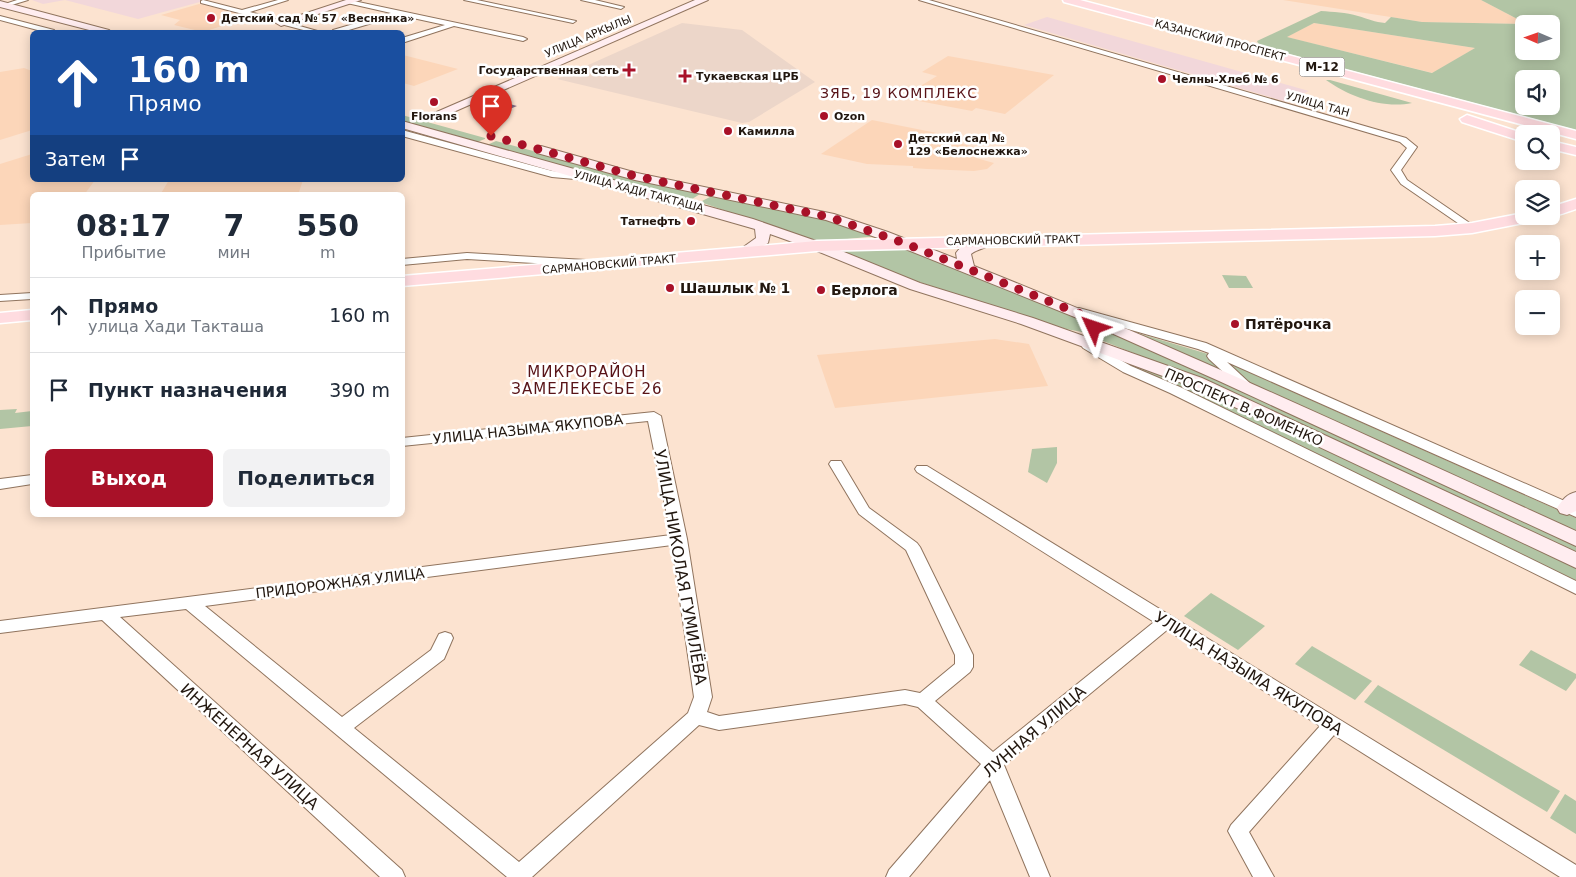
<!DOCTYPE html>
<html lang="ru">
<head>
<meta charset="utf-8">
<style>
	:root { --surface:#fff; --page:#f2f2f3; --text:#1f2937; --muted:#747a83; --line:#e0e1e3; --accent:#a81128 }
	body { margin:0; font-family:"DejaVu Sans",sans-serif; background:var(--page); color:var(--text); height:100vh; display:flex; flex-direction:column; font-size:19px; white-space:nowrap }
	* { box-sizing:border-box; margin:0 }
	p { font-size:16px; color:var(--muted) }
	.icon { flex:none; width:28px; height:28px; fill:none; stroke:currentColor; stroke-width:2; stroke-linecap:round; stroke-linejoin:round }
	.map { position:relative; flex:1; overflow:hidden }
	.drawer { position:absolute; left:30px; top:192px; width:375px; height:325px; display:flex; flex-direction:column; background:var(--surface); border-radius:8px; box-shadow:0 2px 12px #0003 }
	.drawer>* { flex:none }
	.guide { position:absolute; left:30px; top:30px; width:375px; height:152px; border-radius:8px; box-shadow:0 2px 12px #0003; background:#1a4fa0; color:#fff; overflow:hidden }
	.needle { width:32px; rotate:272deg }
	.buttons { position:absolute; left:1515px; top:15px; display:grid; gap:10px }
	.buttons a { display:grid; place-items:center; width:45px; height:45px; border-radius:8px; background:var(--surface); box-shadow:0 2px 12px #0003; font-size:25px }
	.pin { position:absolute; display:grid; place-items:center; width:42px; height:42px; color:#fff; margin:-51px -21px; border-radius:50% 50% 50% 0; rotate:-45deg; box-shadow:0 0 5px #0007 }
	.pin .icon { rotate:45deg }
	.me { position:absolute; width:55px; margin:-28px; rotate:312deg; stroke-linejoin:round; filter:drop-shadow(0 0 4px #0008) }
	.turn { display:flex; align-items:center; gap:18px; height:105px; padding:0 15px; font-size:22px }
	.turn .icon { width:65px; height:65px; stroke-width:2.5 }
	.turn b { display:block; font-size:35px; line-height:42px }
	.then { display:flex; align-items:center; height:48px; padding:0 15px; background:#0003; gap:10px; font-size:19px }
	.eta { display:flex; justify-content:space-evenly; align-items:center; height:85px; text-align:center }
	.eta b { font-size:30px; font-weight:600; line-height:35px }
	.action { display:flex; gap:10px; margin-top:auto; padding:10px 15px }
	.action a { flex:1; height:58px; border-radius:8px; background:var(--accent); color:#fff; font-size:20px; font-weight:600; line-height:58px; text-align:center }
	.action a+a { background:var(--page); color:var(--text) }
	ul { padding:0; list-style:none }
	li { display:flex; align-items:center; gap:15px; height:75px; padding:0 15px; border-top:1px solid var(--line) }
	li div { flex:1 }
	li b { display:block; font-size:19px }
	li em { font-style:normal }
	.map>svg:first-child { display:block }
	.built { fill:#fcd6b9 }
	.industrial { fill:#f2d7da }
	.medical { fill:#ecd6c9 }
	.green { fill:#b2c5a5; fill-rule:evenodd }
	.building { fill:#886d87 }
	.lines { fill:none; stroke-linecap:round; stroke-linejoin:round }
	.street-casing { stroke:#90745e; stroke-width:2 }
	.secondary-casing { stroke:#90745e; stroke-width:2 }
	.primary-casing { stroke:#fff; stroke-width:3 }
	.street { fill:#fff; fill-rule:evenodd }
	.secondary { fill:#ffedf0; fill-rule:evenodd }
	.primary { fill:#ffdce0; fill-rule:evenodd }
	.route { stroke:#a81128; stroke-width:9; stroke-dasharray:0 16.2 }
	.poi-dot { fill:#a81128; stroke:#fff; stroke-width:2 }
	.labels { text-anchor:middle; stroke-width:5; stroke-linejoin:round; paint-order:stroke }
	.far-poi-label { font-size:11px; font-weight:bold; fill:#22170f; stroke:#fff; text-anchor:start }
	.far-street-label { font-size:11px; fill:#22170f; stroke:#fff }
	.shield { fill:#fff; stroke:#645d57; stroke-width:1 }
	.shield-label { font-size:12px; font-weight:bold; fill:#22170f }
	.far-quarter-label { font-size:14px; letter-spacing:1px; fill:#581317; stroke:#fff }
	.poi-label { font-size:14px; font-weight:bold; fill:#22170f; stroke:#fff; text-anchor:start }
	.street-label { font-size:14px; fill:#22170f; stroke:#fff }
	.neighbourhood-label { font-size:15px; letter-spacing:1px; fill:#581317; stroke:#fff }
	.near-street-label { font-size:16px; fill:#22170f; stroke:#fff }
</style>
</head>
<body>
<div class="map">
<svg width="1576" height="877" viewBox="0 0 1576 877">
	<rect width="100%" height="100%" fill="#fce3d0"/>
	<g class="built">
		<path d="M1283 0H1481L1527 24 1422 22Z"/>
		<path d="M199 4 253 16 203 32 174 25 180 20 161 15Z"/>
		<path d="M1314 23 1475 48 1433 73 1286 37Z"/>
		<path d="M402 55H403L458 69 414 86 403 83Z"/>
		<path d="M948 56 1054 75 1005 114 976 108 972 111 908 99 907 94 937 76 922 72Z"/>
		<path d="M24 68 32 71V130L0 140V72Z"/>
		<path d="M872 120 947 135 942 139 979 148 976 158 994 163 987 169 974 171 927 169 913 168V166L867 164 821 154Z"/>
		<path d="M32 154V180H95L84 195H32V223L0 225V164Z"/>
		<path d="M169 180H303L298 195H160Z"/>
		<path d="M995 339 1029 344 1048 386 835 408 817 355Z"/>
	</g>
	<g class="industrial">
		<path d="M32 0H207L138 19 65 0 43 4Z"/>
		<path d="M1047 17 1309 91 1287 102 1024 25Z"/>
	</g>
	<path class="medical" d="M682 23 742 30 815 82 749 122 742 123 557 79Z"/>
	<g class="green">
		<path d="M1481 0H1576V130L1266 48 1259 45 1257 41 1321 11C1333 12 1346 12 1358 16 1368 19 1375 22 1385 23L1391 17 1422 22 1524 24V51H1551V24H1527ZM1314 23 1475 48 1432 73 1287 37ZM1524 79H1551V106H1524Z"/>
		<path d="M1326 80H1330L1412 103C1383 109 1350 97 1326 80Z"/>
		<path d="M402 115 485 138V139L477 142 403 121Z"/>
		<path d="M496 141 634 178 700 194 689 201 487 145Z"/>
		<path d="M710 197 725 198 840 223 878 236 816 242 703 203 702 201Z"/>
		<path d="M906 247 1087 320 1090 326 1082 332 1066 329 916 281 836 249Z"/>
		<path d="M1222 275 1246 276 1253 288H1229Z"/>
		<path d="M1103 326 1576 544V555L1229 391 1093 337 1101 333Z"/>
		<path d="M1124 329 1208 354 1576 518V534Z"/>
		<path d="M1112 357 1182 382 1576 567V584Z"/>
		<path d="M17 409 15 413 32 411V426L0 429V410Z"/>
		<path d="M1057 447V463L1047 483 1028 472 1032 449Z"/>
		<path d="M1211 593 1265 626 1238 650 1184 616Z"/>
		<path d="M1312 646 1372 681 1355 700 1295 664Z"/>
		<path d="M1531 650 1576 674V678L1566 691 1519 665Z"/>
		<path d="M1378 685 1560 791 1547 812 1364 702Z"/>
		<path d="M1565 794 1576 801V834L1550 818Z"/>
	</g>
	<path class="building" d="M499 101 517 106 500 113 482 108Z"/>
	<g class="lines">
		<g class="street-casing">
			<g id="street">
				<path d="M17 0H28L5 7 2 5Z"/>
				<path d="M203 0 242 10 278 0H288L250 12 321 32H311L201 3V1Z"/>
				<path d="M349 0 523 37 527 39 523 41 454 26 402 43V38L445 25 399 15 342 32H333V30L391 13 347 3 346 2Z"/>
				<path d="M464 0H477L576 21 573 23Z"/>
				<path d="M581 0H595L624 7 621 9Z"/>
				<path d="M919 0H929L1406 138 1417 147 1401 170 1407 180 1477 228 1476 230H1468L1401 184 1391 170 1407 148 1400 142Z"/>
				<path d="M0 16 54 30 55 32H45L0 20Z"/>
				<path d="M402 130 552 171 586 174 591 177 586 180 552 177 402 136Z"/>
				<path d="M467 253 586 260 591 263 586 266 467 259 402 265V259Z"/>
				<path d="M32 293V299L0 301V295Z"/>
				<path d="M1079 308 1206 343 1576 506V517L1227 362 1255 388 1254 391H1244L1209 359 1207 356 1209 353 1198 349 1075 314 1073 312 1075 310Z"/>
				<path d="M1087 341 1131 366 1180 387 1576 581V594L1170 393 1123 372 1083 348 1081 345 1083 342Z"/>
				<path d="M654 412 661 416 687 539 712 697 707 712 719 716 905 690 920 693 955 664V655L906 550 859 514 829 464 831 461H841L869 508 917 543 920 547 973 655V667L970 672 935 701 993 752 1154 622 917 472 915 469 917 466H927L1576 865V877H1560L1334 735 1249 832 1274 877H1253L1228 831 1231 825 1320 726 1167 630 1004 765 1050 877H1030L990 780 909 877H886L889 870 981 764 918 707 905 704 719 730 699 725 532 877H507L186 609 120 617 402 870 405 877H380L102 620 0 633V621L671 535 648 421 402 446V438ZM672 545 694 697 688 713 519 862 354 728 444 659 453 638 451 634 445 632 439 634 431 650 342 717 205 606Z"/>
				<path d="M32 475V484L0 489V479Z"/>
			</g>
		</g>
		<g class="secondary-casing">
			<g id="secondary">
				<path d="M346 0H361L284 25 281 26 276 23Z"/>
				<path d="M695 0H708L433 121H425L423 119 425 117Z"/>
				<path d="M0 1 109 30 111 32H97L0 7Z"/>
				<path d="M402 121 753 219 822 243 920 283 1033 318 1202 378 1576 552V568L1190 386 1021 324 910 289 812 249 770 234 768 243 747 256H737L735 253 756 238 755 229 402 128Z"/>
				<path d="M541 146 637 173 834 214 888 232 957 259 956 253C963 243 982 235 994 238L996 241C991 248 978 248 971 254L974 266C1178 347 1376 440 1576 531V546L1219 381 1082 320 878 238 826 220 635 180 537 153 535 150 537 147Z"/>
				<path d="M1576 492V511L1567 515 1560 513 1557 508C1562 500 1567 494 1576 492Z"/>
			</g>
		</g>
		<g class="primary-casing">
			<g id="primary">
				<path d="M1063 0H1080L1576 131V139L1064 2Z"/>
				<path d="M1467 115 1525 134 1524 142 1462 122 1460 119Z"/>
				<path d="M1551 141 1576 147V155L1551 149Z"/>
				<path d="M1576 199V209C1567 212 1558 216 1549 216H1551V207Z"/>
				<path d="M1524 213V216H1542L1540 219 1534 221 1472 233 1435 236 817 251 402 286V276L817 241 1435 226 1472 223Z"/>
				<path d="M32 310V320L0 323V313Z"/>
			</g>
		</g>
		<use href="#street" class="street"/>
		<use href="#secondary" class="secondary"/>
		<use href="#primary" class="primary"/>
	</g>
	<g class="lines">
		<path class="route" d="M491 136 635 176 829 217 904 243 1088 317 1094 328"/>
	</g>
	<g class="poi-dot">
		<circle cx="211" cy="18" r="5"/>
		<path d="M626.5 62.5h5v5h5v5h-5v5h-5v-5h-5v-5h5z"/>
		<path d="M682.5 68.5h5v5h5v5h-5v5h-5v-5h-5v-5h5z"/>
		<circle cx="1162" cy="79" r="5"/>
		<circle cx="434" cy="102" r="5"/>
		<circle cx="824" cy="116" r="5"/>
		<circle cx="728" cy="131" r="5"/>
		<circle cx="898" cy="144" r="5"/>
		<circle cx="691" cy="221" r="5"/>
		<circle cx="670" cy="288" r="5"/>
		<circle cx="821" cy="290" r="5"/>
		<circle cx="1235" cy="324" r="5"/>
	</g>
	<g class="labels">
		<g class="far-poi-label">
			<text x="221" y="22">Детский сад № 57 «Веснянка»</text>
			<text x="619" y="74" text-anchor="end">Государственная сеть</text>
			<text x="696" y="80">Тукаевская ЦРБ</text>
			<text x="1172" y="83">Челны-Хлеб № 6</text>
			<text x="434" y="120" text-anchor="middle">Florans</text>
			<text x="834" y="120">Ozon</text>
			<text x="738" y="135">Камилла</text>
			<text x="908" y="142">Детский сад №<tspan x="908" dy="13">129 «Белоснежка»</tspan></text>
			<text x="681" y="225" text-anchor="end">Татнефть</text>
		</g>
		<g class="far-street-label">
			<text transform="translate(588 36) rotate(-23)" y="4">УЛИЦА АРКЫЛЫ</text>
			<text transform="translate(1220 40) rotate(15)" y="4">КАЗАНСКИЙ ПРОСПЕКТ</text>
			<text transform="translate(1318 104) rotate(16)" y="4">УЛИЦА ТАН</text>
			<text transform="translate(639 191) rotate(15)" y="4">УЛИЦА ХАДИ ТАКТАША</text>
			<text transform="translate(1013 240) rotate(-1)" y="4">САРМАНОВСКИЙ ТРАКТ</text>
			<text transform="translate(609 264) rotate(-5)" y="4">САРМАНОВСКИЙ ТРАКТ</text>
		</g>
		<rect class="shield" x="1299.5" y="57.5" width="45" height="19" rx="4"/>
		<g class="shield-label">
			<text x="1322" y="71">М-12</text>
		</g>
		<g class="far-quarter-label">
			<text x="899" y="98">ЗЯБ, 19 КОМПЛЕКС</text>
		</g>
		<g class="poi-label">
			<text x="680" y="293">Шашлык № 1</text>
			<text x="831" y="295">Берлога</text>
			<text x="1245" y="329">Пятёрочка</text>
		</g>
		<g class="street-label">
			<text transform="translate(1244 407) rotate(24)" y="5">ПРОСПЕКТ В.ФОМЕНКО</text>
			<text transform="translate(528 429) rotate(-6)" y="5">УЛИЦА НАЗЫМА ЯКУПОВА</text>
			<text transform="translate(340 583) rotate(-7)" y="5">ПРИДОРОЖНАЯ УЛИЦА</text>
		</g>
		<g class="neighbourhood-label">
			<text x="587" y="377">МИКРОРАЙОН<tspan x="587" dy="17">ЗАМЕЛЕКЕСЬЕ 26</tspan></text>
		</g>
		<g class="near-street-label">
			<text transform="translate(681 567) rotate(80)" y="6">УЛИЦА НИКОЛАЯ ГУМИЛЁВА</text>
			<text transform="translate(1249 673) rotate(32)" y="6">УЛИЦА НАЗЫМА ЯКУПОВА</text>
			<text transform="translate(1034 731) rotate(-41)" y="6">ЛУННАЯ УЛИЦА</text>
			<text transform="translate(250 746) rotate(42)" y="6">ИНЖЕНЕРНАЯ УЛИЦА</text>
		</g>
	</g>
</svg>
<div class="buttons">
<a><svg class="needle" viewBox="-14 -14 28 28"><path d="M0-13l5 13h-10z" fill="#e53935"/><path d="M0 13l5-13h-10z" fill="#747a83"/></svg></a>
<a><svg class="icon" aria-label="sound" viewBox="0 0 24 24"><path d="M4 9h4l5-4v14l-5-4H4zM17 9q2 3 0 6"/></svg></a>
<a><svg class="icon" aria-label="search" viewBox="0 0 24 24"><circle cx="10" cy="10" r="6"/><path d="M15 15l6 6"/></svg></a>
<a><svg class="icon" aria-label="layers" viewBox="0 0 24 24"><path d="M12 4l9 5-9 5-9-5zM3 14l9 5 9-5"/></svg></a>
<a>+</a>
<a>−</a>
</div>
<div class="pin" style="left:491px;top:136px;background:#d93025"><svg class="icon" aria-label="arrive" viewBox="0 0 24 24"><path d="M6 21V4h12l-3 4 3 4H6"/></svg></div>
<svg class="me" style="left:1094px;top:328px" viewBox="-20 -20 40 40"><path d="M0-17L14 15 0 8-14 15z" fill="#a81128" stroke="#fff" stroke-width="4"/></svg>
<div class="guide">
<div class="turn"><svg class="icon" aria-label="ahead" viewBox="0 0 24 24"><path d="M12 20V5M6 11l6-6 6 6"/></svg><div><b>160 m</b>Прямо</div></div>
<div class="then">Затем<svg class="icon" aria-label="arrive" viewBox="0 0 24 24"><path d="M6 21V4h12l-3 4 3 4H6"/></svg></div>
</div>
<section class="drawer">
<div class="eta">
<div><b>08:17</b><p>Прибытие</p></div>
<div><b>7</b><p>мин</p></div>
<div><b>550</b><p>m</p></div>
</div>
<ul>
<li><svg class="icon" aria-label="ahead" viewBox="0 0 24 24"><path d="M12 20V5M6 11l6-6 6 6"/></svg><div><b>Прямо</b><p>улица Хади Такташа</p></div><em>160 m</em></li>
<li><svg class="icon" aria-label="arrive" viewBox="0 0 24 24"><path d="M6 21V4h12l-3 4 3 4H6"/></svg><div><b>Пункт назначения</b></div><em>390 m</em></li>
</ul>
<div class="action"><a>Выход</a><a>Поделиться</a></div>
</section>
</div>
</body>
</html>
